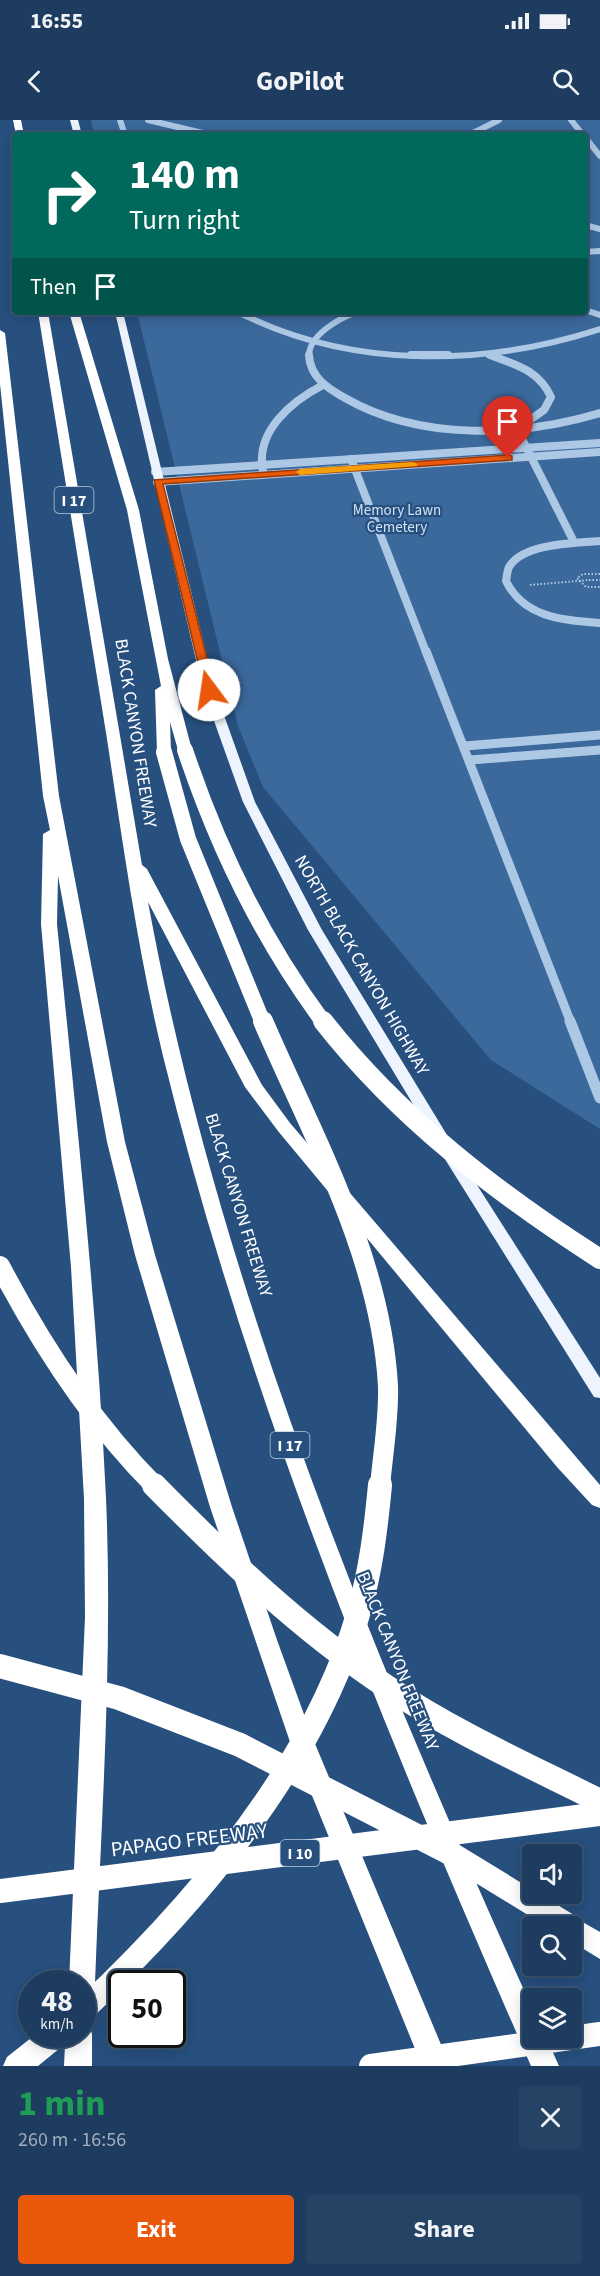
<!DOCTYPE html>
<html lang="en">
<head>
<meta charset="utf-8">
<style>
	:root { --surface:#1d3c5f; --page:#254365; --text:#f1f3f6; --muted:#a0adbd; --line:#3b5674; --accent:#ea580c }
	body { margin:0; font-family:"Source Sans 3",sans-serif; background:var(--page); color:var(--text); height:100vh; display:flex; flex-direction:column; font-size:22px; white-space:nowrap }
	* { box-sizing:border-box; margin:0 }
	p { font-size:20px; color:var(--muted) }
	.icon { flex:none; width:33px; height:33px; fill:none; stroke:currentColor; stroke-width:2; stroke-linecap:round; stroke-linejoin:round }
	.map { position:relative; height:1946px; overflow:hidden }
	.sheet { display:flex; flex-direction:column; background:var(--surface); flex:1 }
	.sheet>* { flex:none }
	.top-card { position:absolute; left:12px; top:12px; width:576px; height:183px; border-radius:6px; box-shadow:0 3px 15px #0003,0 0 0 2px var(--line); background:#00695c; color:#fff; overflow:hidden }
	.buttons { position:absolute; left:522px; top:1724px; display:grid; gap:12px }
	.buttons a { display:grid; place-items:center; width:60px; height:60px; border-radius:6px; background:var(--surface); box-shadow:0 3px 15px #0003,0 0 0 2px var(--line); font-size:30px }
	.speed { position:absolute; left:18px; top:1850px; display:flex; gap:12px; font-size:30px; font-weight:700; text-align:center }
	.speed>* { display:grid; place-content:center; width:78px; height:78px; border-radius:50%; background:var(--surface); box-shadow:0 3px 15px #0003,0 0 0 2px var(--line); line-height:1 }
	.speed small { font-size:15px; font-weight:400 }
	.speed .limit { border:3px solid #111; border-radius:9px; background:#fff; color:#111 }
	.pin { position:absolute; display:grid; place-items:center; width:51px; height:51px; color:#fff; margin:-62px -26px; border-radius:50% 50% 50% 0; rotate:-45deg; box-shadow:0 0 6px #0007 }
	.pin .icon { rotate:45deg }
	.me { position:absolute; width:66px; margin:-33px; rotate:346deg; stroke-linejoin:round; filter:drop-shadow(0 0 4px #0008) }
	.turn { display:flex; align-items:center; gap:21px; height:126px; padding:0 18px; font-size:27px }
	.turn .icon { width:78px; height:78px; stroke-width:2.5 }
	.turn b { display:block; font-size:42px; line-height:51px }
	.then { display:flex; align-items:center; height:57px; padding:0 18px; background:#0003; gap:12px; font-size:22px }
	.round { display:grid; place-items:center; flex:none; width:63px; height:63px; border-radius:6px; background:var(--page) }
	.summary { display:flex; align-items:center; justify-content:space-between; height:102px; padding:0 18px }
	h1 { font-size:36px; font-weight:700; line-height:45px; color:#1e9e55 }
	.cta { display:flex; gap:12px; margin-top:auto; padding:12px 18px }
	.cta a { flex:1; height:69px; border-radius:6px; background:var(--accent); color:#fff; font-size:24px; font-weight:700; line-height:69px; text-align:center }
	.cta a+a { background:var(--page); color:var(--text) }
	.status { display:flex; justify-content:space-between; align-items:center; height:42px; padding:0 30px; background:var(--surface); direction:ltr }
	.status svg { height:16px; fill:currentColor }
	header { display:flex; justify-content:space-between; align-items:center; height:78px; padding:0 18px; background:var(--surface); font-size:27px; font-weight:700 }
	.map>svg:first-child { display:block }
	.green { fill:#3b699c }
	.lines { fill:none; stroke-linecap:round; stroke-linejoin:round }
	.path { stroke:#adc8e5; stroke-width:2; stroke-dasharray:1.5 2; stroke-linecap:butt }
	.minor-far3 { stroke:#adc8e5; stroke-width:6 }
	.minor-far2 { stroke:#adc8e5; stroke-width:8 }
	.minor-far1 { stroke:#adc8e5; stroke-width:9 }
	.minor { stroke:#adc8e5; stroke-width:11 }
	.major { fill:#eef4fd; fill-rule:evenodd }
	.highway { fill:#fff; fill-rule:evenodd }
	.highway-bridge-far2 { stroke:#fff; stroke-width:16 }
	.highway-bridge-far1 { stroke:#fff; stroke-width:20 }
	.highway-bridge { stroke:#fff; stroke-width:24 }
	.route { fill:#ea580c; stroke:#983908; stroke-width:1.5 }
	.slow { fill:#f59e0b }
	.labels { text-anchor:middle; stroke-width:4.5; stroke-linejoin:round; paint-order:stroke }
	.far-park-label { font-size:15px; fill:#d0e2f5; stroke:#27507f }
	.shield { fill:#27507f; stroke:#becad9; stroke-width:1.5 }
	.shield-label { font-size:16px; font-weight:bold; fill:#fff }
	.street-label { font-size:18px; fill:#fff; stroke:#27507f }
	.near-street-label { font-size:21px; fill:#fff; stroke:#27507f }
</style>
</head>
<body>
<div class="status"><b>16:55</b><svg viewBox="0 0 49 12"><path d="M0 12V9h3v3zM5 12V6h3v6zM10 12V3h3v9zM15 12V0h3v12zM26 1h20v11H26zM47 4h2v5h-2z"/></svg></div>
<header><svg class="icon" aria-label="back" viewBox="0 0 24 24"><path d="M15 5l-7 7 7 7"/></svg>GoPilot<svg class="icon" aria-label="search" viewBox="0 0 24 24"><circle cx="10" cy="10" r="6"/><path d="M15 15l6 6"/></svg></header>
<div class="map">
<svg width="600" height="1946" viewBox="0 0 600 1946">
	<rect width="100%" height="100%" fill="#27507f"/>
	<path class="green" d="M91 0H600V1009L491 940 263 667 238 606 137 192H585V15H94Z"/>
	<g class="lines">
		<g class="path">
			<path d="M600 454H583L577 458 586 467H600"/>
			<path d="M589 460H600"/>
			<path d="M530 465 589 460"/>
		</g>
		<g class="minor-far3">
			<path d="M120 0 125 15"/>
			<path d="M148 0 211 15"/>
			<path d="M571 0 583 15"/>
			<path d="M469 15 499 0"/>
			<path d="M585 17 600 36"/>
			<path d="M585 105 600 109"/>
			<path d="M585 132 600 131"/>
			<path d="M585 190 600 195"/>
			<path d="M238 192C350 249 483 247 600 209"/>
			<path d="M489 235 494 237"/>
			<path d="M309 237C308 215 340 198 357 192"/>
		</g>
		<g class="minor-far2">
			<path d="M309 235C310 257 327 268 345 278 420 321 520 317 600 293"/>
			<path d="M411 235H448"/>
			<path d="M490 235C516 245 539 250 551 277L544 290 517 309 573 420"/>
			<path d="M351 339 426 532"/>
			<path d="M263 351C255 311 292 281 323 265"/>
			<path d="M155 352 600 323"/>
			<path d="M157 362 600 332"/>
			<path d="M600 421C576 423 523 423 509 447 507 451 507 457 506 461 524 498 563 500 600 503"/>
		</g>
		<g class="minor-far1">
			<path d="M426 531 571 903"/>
			<path d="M465 626 600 615"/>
			<path d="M470 640 600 630"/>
		</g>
		<path class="minor" d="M570 901 600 978"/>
		<g class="major">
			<path d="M70 0H78L82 15H74Z"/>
			<path d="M115 192H123L215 570 255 682 322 810 447 1015 444 1019H434L308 810 243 682 203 570Z"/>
			<path d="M451 1031 456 1032 600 1258V1278L594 1277 443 1036Z"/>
		</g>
		<g class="highway">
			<path d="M13 0H21L24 15H16Z"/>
			<path d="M38 192H48L142 745 147 749 262 965 290 1003 600 1365V1388L592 1385 557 1347 278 1011 245 967 148 782C219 1167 372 1533 532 1888V1917H546L559 1946H531C387 1617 249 1286 163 936 138 832 123 725 107 619 84 477 61 334 38 192Z"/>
			<path d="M69 192H79L139 390 168 539 192 630 190 633H180L178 630 170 602 171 632 164 636 157 632 155 570 161 566 127 390Z"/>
			<path d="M0 210 5 213 59 676 125 1022 155 1135 232 1387 277 1520 313 1619 450 1946H422L289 1619 210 1387 135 1135 107 1022 58 756 57 804C76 995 97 1186 106 1378 113 1539 101 1702 95 1863L91 1872 82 1875V1863H69L85 1497 84 1379 71 1147 41 804 43 714 50 710 43 676 0 264Z"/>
			<path d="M572 1796 600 1812V1839L572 1822V1806H560L563 1800Z"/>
			<path d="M82 1902 89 1905 92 1914V1946H64L65 1924 38 1946H3L7 1937 36 1914H82Z"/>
		</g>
		<g class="highway-bridge-far2">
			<path d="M185 630C217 726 263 821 324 903"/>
			<path d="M164 632 188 719 263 903"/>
		</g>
		<g class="highway-bridge-far1">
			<path d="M263 901C313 1017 381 1137 388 1266 389 1299 383 1333 380 1366"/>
			<path d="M323 901C399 998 497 1073 600 1139"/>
			<path d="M0 1146C42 1226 91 1302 155 1366"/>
		</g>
		<g class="highway-bridge">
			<path d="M154 1365C226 1438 301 1510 387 1567 454 1612 528 1645 600 1681"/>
			<path d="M0 1546 119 1578 240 1625 448 1732 569 1806"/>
			<path d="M0 1771 600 1694"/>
			<path d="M82 1891C197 1783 315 1645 359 1491 371 1450 376 1407 380 1365"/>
			<path d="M371 1946 600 1914"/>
		</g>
	</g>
	<path class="route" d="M508 335 512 336V340L163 364 215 570 205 572 154 360Z"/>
	<path class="slow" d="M413 342 418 344 417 346 300 355 296 352 300 349Z"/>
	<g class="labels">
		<g class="far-park-label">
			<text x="397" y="395">Memory Lawn<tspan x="397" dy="17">Cemetery</tspan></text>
		</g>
		<g class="shield">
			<rect x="54.5" y="367" width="39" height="26" rx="4.5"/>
			<rect x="270.5" y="1312" width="39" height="26" rx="4.5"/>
			<rect x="280.5" y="1720" width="39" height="26" rx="4.5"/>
		</g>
		<g class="shield-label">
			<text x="74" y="386">I 17</text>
			<text x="290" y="1331">I 17</text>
			<text x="300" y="1739">I 10</text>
		</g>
		<g class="street-label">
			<text transform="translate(136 613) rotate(81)" y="6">BLACK CANYON FREEWAY</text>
			<text transform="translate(362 845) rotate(60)" y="6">NORTH BLACK CANYON HIGHWAY</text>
			<text transform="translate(239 1085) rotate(73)" y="6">BLACK CANYON FREEWAY</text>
			<text transform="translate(398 1541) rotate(68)" y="6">BLACK CANYON FREEWAY</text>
		</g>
		<g class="near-street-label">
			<text transform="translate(189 1720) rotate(-7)" y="7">PAPAGO FREEWAY</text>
		</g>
	</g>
</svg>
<div class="buttons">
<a><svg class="icon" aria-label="sound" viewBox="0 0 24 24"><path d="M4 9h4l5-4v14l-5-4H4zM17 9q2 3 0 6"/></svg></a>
<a><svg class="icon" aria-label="search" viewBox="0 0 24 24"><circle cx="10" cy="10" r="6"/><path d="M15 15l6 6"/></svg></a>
<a><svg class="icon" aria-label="layers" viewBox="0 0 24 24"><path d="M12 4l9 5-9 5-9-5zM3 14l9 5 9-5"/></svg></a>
</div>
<div class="speed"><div>48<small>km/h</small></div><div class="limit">50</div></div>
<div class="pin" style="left:508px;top:338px;background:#d93025"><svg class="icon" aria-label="arrive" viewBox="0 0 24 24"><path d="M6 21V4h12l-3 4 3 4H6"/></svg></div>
<svg class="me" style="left:209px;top:570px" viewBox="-20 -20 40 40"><circle r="19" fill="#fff"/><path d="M0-13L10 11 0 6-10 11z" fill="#ea580c"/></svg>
<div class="top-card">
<div class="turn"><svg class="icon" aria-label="right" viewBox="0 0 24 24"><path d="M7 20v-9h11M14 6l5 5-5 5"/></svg><div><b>140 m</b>Turn right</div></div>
<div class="then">Then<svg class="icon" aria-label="arrive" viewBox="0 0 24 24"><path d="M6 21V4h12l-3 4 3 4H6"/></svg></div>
</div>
</div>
<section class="sheet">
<div class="summary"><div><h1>1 min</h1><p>260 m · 16:56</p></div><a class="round"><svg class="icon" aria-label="close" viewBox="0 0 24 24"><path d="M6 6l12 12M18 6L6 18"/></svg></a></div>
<div class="cta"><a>Exit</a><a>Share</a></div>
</section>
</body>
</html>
